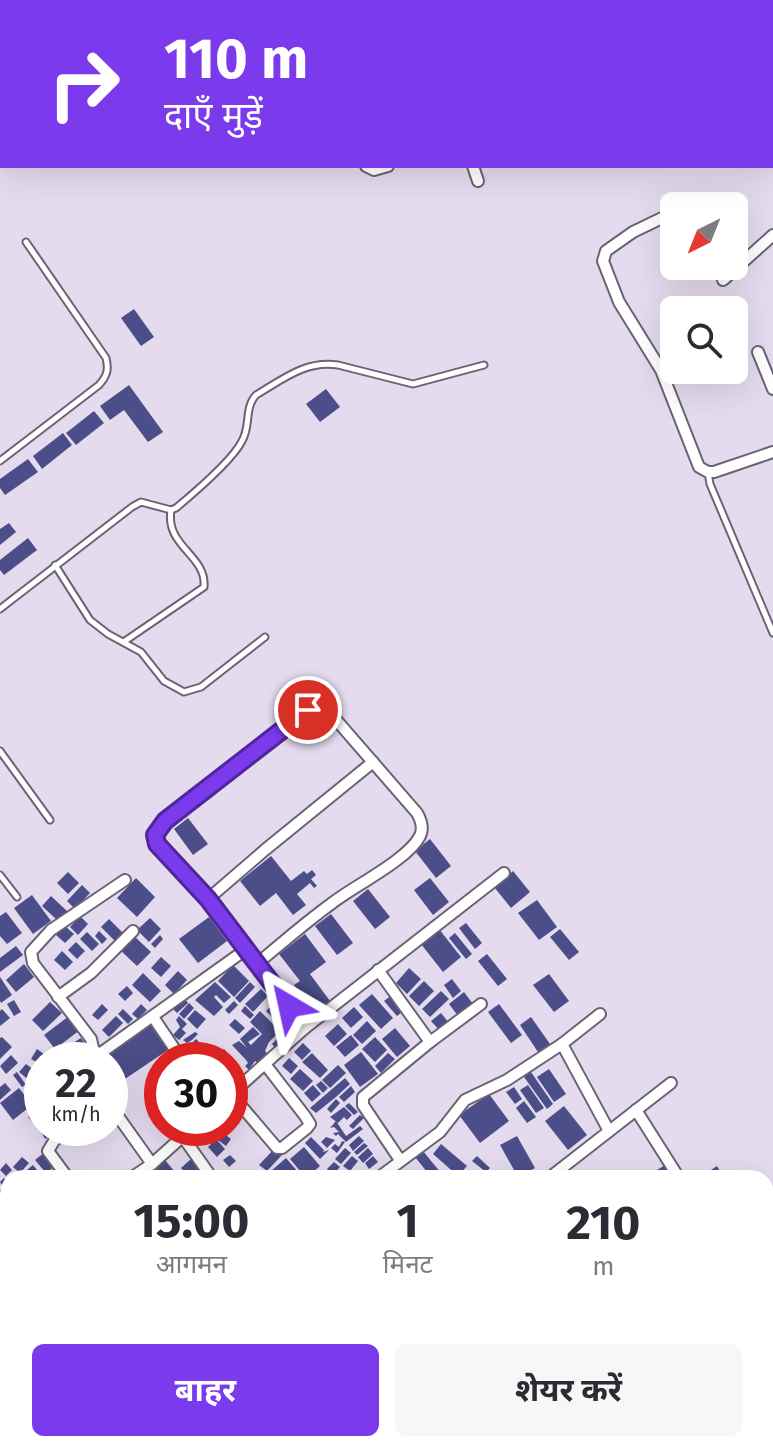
<!DOCTYPE html>
<html lang="hi">
<head>
<meta charset="utf-8">
<style>
	:root { --surface:#fff; --page:#f7f7f7; --text:#2b2b33; --muted:#7c7c81; --accent:#7c3aed }
	body { margin:0; font-family:"Fira Sans","Noto Sans Devanagari",sans-serif; background:var(--page); color:var(--text); height:100vh; display:flex; flex-direction:column; font-size:30px; white-space:nowrap }
	* { box-sizing:border-box; margin:0 }
	p { font-size:26px; color:var(--muted) }
	.icon { flex:none; width:44px; height:44px; fill:none; stroke:currentColor; stroke-width:2; stroke-linecap:round; stroke-linejoin:round }
	.map { position:relative; flex:1; overflow:hidden }
	.drawer { position:absolute; left:0px; top:1170px; width:774px; height:282px; display:flex; flex-direction:column; background:var(--surface); border-radius:24px 24px 0 0; box-shadow:0 8px 32px #0002 }
	.drawer>* { flex:none }
	.top-card { position:absolute; left:0px; top:0px; width:774px; height:168px; box-shadow:0 8px 32px #0002; background:#7c3aed; color:#fff; overflow:hidden }
	.needle { width:52px; rotate:223deg }
	.buttons { position:absolute; left:660px; top:192px; display:grid; gap:16px }
	.buttons a { display:grid; place-items:center; width:88px; height:88px; border-radius:12px; background:var(--surface); box-shadow:0 8px 32px #0002; font-size:40px }
	.speed { position:absolute; left:24px; top:1042px; display:flex; gap:16px; font-size:40px; font-weight:700; text-align:center }
	.speed>* { display:grid; place-content:center; width:104px; height:104px; border-radius:50%; background:var(--surface); box-shadow:0 8px 32px #0002; line-height:1 }
	.speed small { font-size:20px; font-weight:400 }
	.speed .limit { border:12px solid #d22; background:#fff; color:#111 }
	.pin { position:absolute; display:grid; place-items:center; width:68px; height:68px; color:#fff; margin:-34px; border:4px solid #fff; border-radius:50%; box-shadow:0 2px 8px #0007 }
	.me { position:absolute; width:88px; margin:-44px; rotate:324deg; stroke-linejoin:round; filter:drop-shadow(0 0 6px #0008) }
	.turn { display:flex; align-items:center; gap:28px; height:168px; padding:0 32px; font-size:36px }
	.turn .icon { width:104px; height:104px; stroke-width:2.5 }
	.turn b { display:block; font-size:56px; line-height:68px }
	.eta { display:flex; justify-content:space-evenly; align-items:center; height:136px; text-align:center }
	.eta b { font-size:48px; font-weight:700; line-height:56px }
	.cta { display:flex; gap:16px; margin-top:auto; padding:16px 32px }
	.cta a { flex:1; height:92px; border-radius:12px; background:var(--accent); color:#fff; font-size:32px; font-weight:700; line-height:92px; text-align:center }
	.cta a+a { background:var(--page); color:var(--text) }
	.map>svg:first-child { display:block }
	.building { fill:#4b4e88 }
	.lines { fill:none; stroke-linecap:round; stroke-linejoin:round }
	.lane-casing { stroke:#6b6374; stroke-width:9 }
	.street-casing { stroke:#6b6374; stroke-width:14 }
	.lane { stroke:#fff; stroke-width:5 }
	.street { stroke:#fff; stroke-width:10 }
	.route-casing { stroke:#51269a; stroke-width:20 }
	.route { stroke:#7c3aed; stroke-width:14 }
</style>
</head>
<body>
<div class="map">
<svg width="773" height="1451" viewBox="0 0 773 1451">
	<rect width="100%" height="100%" fill="#e5dbef"/>
	<g class="building">
		<path d="M134 309 154 337 141 346 121 318Z"/>
		<path d="M129 385 163 432 148 442 124 410 110 420 100 406Z"/>
		<path d="M326 389 340 407 320 422 306 404Z"/>
		<path d="M94 411 104 423 76 445 66 433Z"/>
		<path d="M63 433 72 445 42 469 33 456Z"/>
		<path d="M28 459 38 472 5 495 0 488V479Z"/>
		<path d="M9 523 16 532 0 545V529Z"/>
		<path d="M28 538 37 550 4 575 0 570V560Z"/>
		<path d="M188 818 208 844 193 855 174 829Z"/>
		<path d="M430 839 451 866 436 878 415 851Z"/>
		<path d="M271 856 291 881 304 871 307 874 312 870 316 875 311 879 317 886 314 888 310 883 297 894 306 905 293 915 276 893 260 906 240 881Z"/>
		<path d="M513 871 530 892 511 908 494 887Z"/>
		<path d="M68 872 79 883 68 894 57 883Z"/>
		<path d="M136 878 155 897 137 917 117 898Z"/>
		<path d="M430 878 449 902 433 915 414 890Z"/>
		<path d="M82 885 90 893 75 909 67 901Z"/>
		<path d="M368 889 390 917 375 929 353 901Z"/>
		<path d="M32 895 51 921 33 934 14 908Z"/>
		<path d="M51 896 67 911 58 921 42 906Z"/>
		<path d="M537 900 557 927 539 940 518 913Z"/>
		<path d="M6 912 22 933 7 944 0 936V916Z"/>
		<path d="M331 914 353 943 337 955 315 926Z"/>
		<path d="M80 916 88 924 78 935 70 927Z"/>
		<path d="M209 917 227 941 198 963 179 939Z"/>
		<path d="M150 918 161 929 149 942 137 930Z"/>
		<path d="M109 919 124 934 116 942 101 927Z"/>
		<path d="M466 923 482 943 475 949 459 928Z"/>
		<path d="M65 926 74 934 65 943 56 935Z"/>
		<path d="M439 929 461 957 443 972 421 944Z"/>
		<path d="M560 929 579 952 569 960 550 937Z"/>
		<path d="M99 931 107 939 102 944 95 936Z"/>
		<path d="M87 932 99 944 92 951 80 939Z"/>
		<path d="M455 933 472 954 466 959 449 938Z"/>
		<path d="M305 934 326 962 310 974 330 1001 315 1013 294 985 300 981 279 954Z"/>
		<path d="M133 935 151 952 137 966 119 949Z"/>
		<path d="M160 935 163 939 155 948 151 944Z"/>
		<path d="M76 942 85 951 77 959 68 950Z"/>
		<path d="M16 946 23 955 0 972V958Z"/>
		<path d="M62 951 73 962 65 970 54 960Z"/>
		<path d="M487 954 507 979 498 986 478 961Z"/>
		<path d="M161 957 171 966 161 977 151 968Z"/>
		<path d="M24 964 34 977 16 992 6 980Z"/>
		<path d="M233 965 249 981 234 997 218 981Z"/>
		<path d="M409 968 421 979 407 994 396 983Z"/>
		<path d="M178 971 187 980 174 994 165 985Z"/>
		<path d="M143 973 161 991 150 1002 132 985Z"/>
		<path d="M549 974 569 1001 554 1012 533 985Z"/>
		<path d="M0 977 12 995 1 1003 0 1001Z"/>
		<path d="M452 979 461 991 453 998 444 985Z"/>
		<path d="M424 981 434 991 419 1006 409 996Z"/>
		<path d="M215 982 231 997 224 1003 216 995 214 997 223 1007 214 1016 195 1000Z"/>
		<path d="M250 982 255 987 240 1003 235 998Z"/>
		<path d="M127 986 133 993 125 1001 118 994Z"/>
		<path d="M261 989 268 996 253 1012 245 1004Z"/>
		<path d="M441 991 449 999 430 1017 422 1009Z"/>
		<path d="M464 992 473 1004 458 1016 449 1004Z"/>
		<path d="M372 994 393 1018 381 1029 359 1005Z"/>
		<path d="M392 995 405 1010 397 1016 384 1001Z"/>
		<path d="M184 998 188 1003 177 1013 173 1009Z"/>
		<path d="M14 1000 21 1012 14 1016 7 1004Z"/>
		<path d="M234 1001 238 1005 229 1014 225 1010Z"/>
		<path d="M276 1001 291 1016 281 1026 266 1011Z"/>
		<path d="M50 1002 62 1013 43 1031 32 1020Z"/>
		<path d="M189 1003 194 1008 184 1019 179 1014Z"/>
		<path d="M102 1004 108 1010 98 1020 92 1015Z"/>
		<path d="M141 1004 147 1010 138 1019 132 1014Z"/>
		<path d="M499 1004 522 1035 511 1043 488 1012Z"/>
		<path d="M245 1006 254 1015 250 1019 241 1011Z"/>
		<path d="M354 1007 363 1017 351 1028 342 1018Z"/>
		<path d="M2 1009 10 1018 0 1026V1011Z"/>
		<path d="M123 1009 133 1019 128 1024 118 1014Z"/>
		<path d="M195 1010 206 1019 197 1029 187 1019Z"/>
		<path d="M260 1011 280 1031 269 1042 265 1051 267 1053 258 1063 255 1061 249 1070 245 1066 248 1063 246 1060 232 1045 239 1041 247 1048 240 1039 253 1027 260 1034 248 1042 251 1045 262 1034 250 1022Z"/>
		<path d="M441 1013 449 1023 440 1031 431 1021Z"/>
		<path d="M69 1016 80 1030 55 1049 44 1035Z"/>
		<path d="M116 1016 123 1023 109 1037 102 1030Z"/>
		<path d="M179 1016 187 1024 182 1029 186 1033 179 1040 173 1035 180 1027 176 1020Z"/>
		<path d="M531 1017 550 1044 538 1052 520 1025Z"/>
		<path d="M235 1019 245 1028 239 1034 229 1025Z"/>
		<path d="M367 1021 376 1031 362 1044 353 1035Z"/>
		<path d="M290 1022 296 1027 287 1036 282 1031Z"/>
		<path d="M154 1023 171 1048 110 1089V1060H97Z"/>
		<path d="M338 1024 347 1034 334 1046 325 1036Z"/>
		<path d="M395 1028 410 1046 397 1057 382 1039Z"/>
		<path d="M195 1032 198 1034 192 1040 187 1043 183 1040Z"/>
		<path d="M281 1035 286 1040 277 1050 272 1044Z"/>
		<path d="M351 1035 359 1045 345 1057 336 1047Z"/>
		<path d="M2 1037 12 1047 0 1059V1038Z"/>
		<path d="M375 1037 387 1050 375 1062 362 1049Z"/>
		<path d="M81 1038 90 1051 81 1056 73 1043Z"/>
		<path d="M196 1039 200 1043 191 1052 187 1048Z"/>
		<path d="M303 1043 311 1051 302 1060 294 1052Z"/>
		<path d="M69 1046 77 1058 60 1060 56 1055Z"/>
		<path d="M37 1049 44 1054 38 1063 31 1059Z"/>
		<path d="M224 1049 236 1062 230 1068V1060H213Z"/>
		<path d="M361 1052 378 1074 360 1087 344 1065Z"/>
		<path d="M312 1053 328 1070 320 1078 302 1062Z"/>
		<path d="M388 1053 395 1059 381 1073 375 1066Z"/>
		<path d="M11 1055 18 1063 6 1074 0 1066Z"/>
		<path d="M289 1058 298 1066 291 1074 282 1066Z"/>
		<path d="M26 1064 37 1072 30 1081 19 1072Z"/>
		<path d="M338 1065 346 1073 330 1088 322 1080Z"/>
		<path d="M300 1069 313 1081 303 1091 290 1079Z"/>
		<path d="M549 1069 566 1094 554 1102 537 1077Z"/>
		<path d="M17 1072 26 1085 22 1087 13 1075Z"/>
		<path d="M531 1072 553 1104 547 1109 524 1077Z"/>
		<path d="M39 1078 42 1082V1102L29 1085Z"/>
		<path d="M345 1078 350 1084 336 1097 316 1113 310 1108Z"/>
		<path d="M321 1081 328 1088 323 1093 316 1085Z"/>
		<path d="M5 1083 11 1090 0 1100V1087Z"/>
		<path d="M313 1085 321 1094 312 1102 304 1093Z"/>
		<path d="M528 1085 544 1108 536 1113 520 1090Z"/>
		<path d="M351 1086 355 1092 344 1102 339 1097Z"/>
		<path d="M514 1087 522 1099 515 1104 506 1092Z"/>
		<path d="M19 1088 32 1105 13 1120 0 1103Z"/>
		<path d="M29 1088 39 1101 35 1104 25 1091Z"/>
		<path d="M489 1094 509 1121 480 1143 459 1115Z"/>
		<path d="M336 1099 340 1103 331 1113 327 1109Z"/>
		<path d="M524 1101 536 1117 527 1123 516 1108Z"/>
		<path d="M349 1103 358 1112 354 1115 345 1106Z"/>
		<path d="M564 1106 587 1135 568 1150 545 1121Z"/>
		<path d="M344 1107 352 1115 347 1120 344 1117 338 1123 330 1117Z"/>
		<path d="M35 1110 42 1118 35 1125 28 1117Z"/>
		<path d="M360 1115 364 1118 353 1129 349 1126Z"/>
		<path d="M336 1121 346 1136 360 1126 363 1129 346 1142 343 1139 345 1136 343 1139 338 1134 336 1136 333 1133 339 1132 334 1127 330 1128Z"/>
		<path d="M42 1124V1128H54L56 1132 45 1139 38 1126Z"/>
		<path d="M214 1128 224 1132 217 1139 210 1132Z"/>
		<path d="M205 1129 213 1137 208 1142 201 1133Z"/>
		<path d="M223 1133 231 1139 226 1146 218 1140Z"/>
		<path d="M359 1136 364 1141 353 1151 349 1145Z"/>
		<path d="M517 1136 535 1168 518 1177 500 1145Z"/>
		<path d="M311 1137 324 1150 323 1152 329 1150 320 1159 305 1143Z"/>
		<path d="M326 1137 335 1140 327 1148 321 1142Z"/>
		<path d="M216 1139 225 1149 217 1157 208 1147Z"/>
		<path d="M342 1141 345 1142 337 1153 331 1148 335 1144 339 1147Z"/>
		<path d="M364 1143 368 1146 357 1155 354 1152Z"/>
		<path d="M441 1144 467 1166 458 1176 433 1154Z"/>
		<path d="M304 1147 320 1166 306 1178 290 1159Z"/>
		<path d="M275 1148 282 1155 267 1171 259 1165Z"/>
		<path d="M345 1148 351 1153 341 1164 335 1159Z"/>
		<path d="M368 1148 373 1154 363 1163 358 1157Z"/>
		<path d="M423 1151 445 1178H432L415 1157Z"/>
		<path d="M45 1152 55 1166 46 1173 35 1160Z"/>
		<path d="M230 1155 236 1161 229 1167 223 1160Z"/>
		<path d="M352 1156 358 1161 350 1171 343 1166Z"/>
		<path d="M373 1156 378 1162 369 1169 365 1163Z"/>
		<path d="M477 1156 490 1168 486 1172 472 1161Z"/>
		<path d="M22 1157 29 1163 20 1173 13 1167Z"/>
		<path d="M286 1158 298 1172 303 1178H298L294 1174 290 1178H277L271 1171Z"/>
		<path d="M191 1159 203 1172 196 1178H190L181 1168Z"/>
		<path d="M165 1160 180 1178H164L155 1168Z"/>
		<path d="M334 1162 340 1167 333 1175 327 1169Z"/>
		<path d="M6 1163 12 1170 6 1176 0 1170Z"/>
		<path d="M667 1164 675 1178H661L657 1170Z"/>
		<path d="M33 1165 42 1176 26 1178 22 1174Z"/>
		<path d="M717 1166 724 1178H707L705 1174Z"/>
		<path d="M54 1168 62 1178H46L45 1176Z"/>
		<path d="M4 1178 8 1185V1204L3 1210 0 1207V1190L3 1187 0 1182Z"/>
		<path d="M136 1444H155L146 1451H142Z"/>
		<path d="M573 1444H586L589 1451H577Z"/>
	</g>
	<g class="lines">
		<g class="lane-casing">
			<g id="lane">
				<path d="M772 0 773 3"/>
				<path d="M0 461 99 385C107 376 109 370 106 358L26 242"/>
				<path d="M708 472 710 484 773 633"/>
				<path d="M55 565 90 620 108 634 141 652 164 681 184 692 201 687 265 637"/>
				<path d="M0 609 132 507 141 502 171 510 176 508C194 493 232 461 242 441 251 426 244 408 256 395 283 379 306 360 338 365L413 384 484 365"/>
				<path d="M125 641 204 587C207 555 165 547 171 510"/>
				<path d="M0 751 50 820"/>
				<path d="M0 875 17 897"/>
			</g>
		</g>
		<g class="street-casing">
			<g id="street">
				<path d="M215 0 216 2"/>
				<path d="M302 0V2"/>
				<path d="M365 0 366 2"/>
				<path d="M547 0V2"/>
				<path d="M598 0 599 2"/>
				<path d="M366 166 374 170 388 166"/>
				<path d="M473 166 478 181"/>
				<path d="M662 218 633 232 606 251 603 261 619 302 661 370 699 467 708 472H714L773 452"/>
				<path d="M723 280 773 235"/>
				<path d="M758 352 773 389"/>
				<path d="M208 899 266 849 373 762"/>
				<path d="M258 963C282 943 306 922 331 904 352 887 408 860 420 836 424 828 421 820 417 813L332 715 316 708 300 715 165 821 155 835 157 844C173 863 191 880 208 898 243 939 274 984 305 1028"/>
				<path d="M378 970 430 1042 363 1097V1105L400 1160"/>
				<path d="M58 997 91 973 133 931"/>
				<path d="M153 1017 182 1060"/>
				<path d="M430 1042 481 1004"/>
				<path d="M562 1044 609 1131"/>
				<path d="M90 1060 93 1048 91 1039 33 963 31 952 51 930 125 880"/>
				<path d="M91 1060 248 948"/>
				<path d="M231 1094 277 1148H282L307 1128 310 1124 305 1116 265 1064"/>
				<path d="M230 1095 305 1028 504 873"/>
				<path d="M110 1105 152 1164"/>
				<path d="M636 1110 679 1178"/>
				<path d="M183 1137 212 1178"/>
				<path d="M68 1178 48 1151 54 1141 69 1128"/>
				<path d="M131 1178 152 1164 192 1128"/>
				<path d="M378 1178 440 1132 465 1100 507 1080 562 1044 600 1014"/>
				<path d="M549 1178 671 1083"/>
				<path d="M0 1229 8 1239"/>
				<path d="M766 1253 773 1264"/>
				<path d="M0 1286 8 1279"/>
				<path d="M766 1377 773 1373"/>
				<path d="M295 1446 316 1444"/>
				<path d="M191 1451 200 1444"/>
				<path d="M398 1451 411 1444"/>
				<path d="M621 1451 637 1444"/>
				<path d="M756 1451 773 1440"/>
			</g>
		</g>
		<use href="#lane" class="lane"/>
		<use href="#street" class="street"/>
	</g>
	<g class="lines">
		<g class="route-casing">
			<path id="route" d="M289 1006 208 899 157 844 155 835 165 821 308 710"/>
		</g>
		<use href="#route" class="route"/>
	</g>
</svg>
<div class="buttons">
<a><svg class="needle" viewBox="-14 -14 28 28"><path d="M0-13l5 13h-10z" fill="#e53935"/><path d="M0 13l5-13h-10z" fill="#7c7c81"/></svg></a>
<a><svg class="icon" aria-label="search" viewBox="0 0 24 24"><circle cx="10" cy="10" r="6"/><path d="M15 15l6 6"/></svg></a>
</div>
<div class="speed"><div>22<small>km/h</small></div><div class="limit">30</div></div>
<div class="pin" style="left:308px;top:710px;background:#d93025"><svg class="icon" aria-label="arrive" viewBox="0 0 24 24"><path d="M6 21V4h12l-3 4 3 4H6"/></svg></div>
<svg class="me" style="left:289px;top:1006px" viewBox="-20 -20 40 40"><path d="M0-17L14 15 0 8-14 15z" fill="#7c3aed" stroke="#fff" stroke-width="4"/></svg>
<div class="top-card">
<div class="turn"><svg class="icon" aria-label="right" viewBox="0 0 24 24"><path d="M7 20v-9h11M14 6l5 5-5 5"/></svg><div><b>110 m</b>दाएँ मुड़ें</div></div>
</div>
<section class="drawer">
<div class="eta">
<div><b>15:00</b><p>आगमन</p></div>
<div><b>1</b><p>मिनट</p></div>
<div><b>210</b><p>m</p></div>
</div>
<div class="cta"><a>बाहर</a><a>शेयर करें</a></div>
</section>
</div>
</body>
</html>
